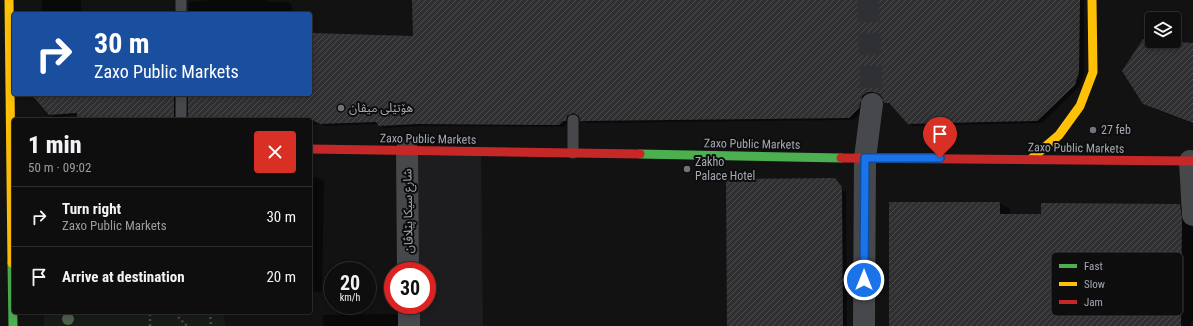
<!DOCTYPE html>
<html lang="en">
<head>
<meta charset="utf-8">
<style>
	:root { --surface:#0e0e0e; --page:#171717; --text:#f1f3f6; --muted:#9b9c9e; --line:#2e2e2e }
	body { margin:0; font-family:"Roboto Condensed","Noto Sans Arabic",sans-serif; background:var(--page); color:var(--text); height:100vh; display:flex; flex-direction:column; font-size:15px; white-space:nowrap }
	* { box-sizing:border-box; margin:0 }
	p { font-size:13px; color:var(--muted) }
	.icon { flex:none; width:22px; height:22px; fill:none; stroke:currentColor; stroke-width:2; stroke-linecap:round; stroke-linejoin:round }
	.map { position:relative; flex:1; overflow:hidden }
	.drawer { position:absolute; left:12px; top:118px; width:300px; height:196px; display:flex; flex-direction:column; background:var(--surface); border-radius:4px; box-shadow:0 2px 6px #0003,0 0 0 1px var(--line) }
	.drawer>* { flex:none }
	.hud { position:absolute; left:12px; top:12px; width:300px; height:84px; border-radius:4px; box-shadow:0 2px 6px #0003,0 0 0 1px var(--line); background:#1a4fa0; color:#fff; overflow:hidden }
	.fabs { position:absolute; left:1145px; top:12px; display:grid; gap:8px }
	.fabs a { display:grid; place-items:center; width:36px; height:36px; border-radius:4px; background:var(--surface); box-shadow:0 2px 6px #0003,0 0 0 1px var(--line); font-size:20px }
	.speed { position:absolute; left:324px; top:262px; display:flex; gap:8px; font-size:20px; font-weight:700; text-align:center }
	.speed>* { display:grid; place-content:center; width:52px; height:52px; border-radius:50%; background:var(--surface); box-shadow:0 2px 6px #0003,0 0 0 1px var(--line); line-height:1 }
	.speed small { font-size:10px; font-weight:400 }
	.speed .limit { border:6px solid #d22; background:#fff; color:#111 }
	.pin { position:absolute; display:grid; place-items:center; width:34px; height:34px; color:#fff; margin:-41px -17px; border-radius:50% 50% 50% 0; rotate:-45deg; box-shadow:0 0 4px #0007 }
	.pin .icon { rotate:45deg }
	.me { position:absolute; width:44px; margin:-22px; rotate:0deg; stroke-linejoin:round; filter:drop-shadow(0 0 3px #0008) }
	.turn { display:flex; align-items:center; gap:14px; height:84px; padding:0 16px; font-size:18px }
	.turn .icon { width:52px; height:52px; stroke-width:2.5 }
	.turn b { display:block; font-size:28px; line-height:34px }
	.round { display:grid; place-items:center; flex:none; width:42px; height:42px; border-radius:4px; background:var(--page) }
	.overview { display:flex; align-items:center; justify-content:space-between; height:68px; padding:0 16px }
	h1 { font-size:24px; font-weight:800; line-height:30px }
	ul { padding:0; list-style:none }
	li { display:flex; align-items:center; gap:12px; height:60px; padding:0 16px; border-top:1px solid var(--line) }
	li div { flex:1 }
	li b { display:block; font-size:15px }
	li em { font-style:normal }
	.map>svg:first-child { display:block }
	.built { fill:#1d1d1f }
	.green { fill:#181c18 }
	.shadow { fill:#0007 }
	.building { fill:url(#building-hatch) }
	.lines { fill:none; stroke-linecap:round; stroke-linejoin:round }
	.street-tunnel { stroke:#2f3033; stroke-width:22; stroke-dasharray:22 11; stroke-linecap:butt }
	.path { stroke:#484a4d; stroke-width:2.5; stroke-dasharray:2 3; stroke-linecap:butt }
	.lane { stroke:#47484b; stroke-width:11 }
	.street { stroke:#47484b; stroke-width:22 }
	.fast { stroke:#4caf50; stroke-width:9 }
	.slow { stroke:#ffc107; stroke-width:9 }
	.jam { stroke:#c62828; stroke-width:9 }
	.tree { fill:#4c5f4d }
	.route-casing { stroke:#114b97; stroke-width:10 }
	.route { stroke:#1a73e8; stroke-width:7 }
	.poi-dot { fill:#71747b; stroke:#0d0d0e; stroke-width:1.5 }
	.labels { text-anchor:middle; stroke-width:4; stroke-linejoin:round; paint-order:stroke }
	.poi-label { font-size:12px; fill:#a4a9b3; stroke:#0d0d0e; text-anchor:start }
	.street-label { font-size:12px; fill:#a4a9b3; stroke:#0d0d0e }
	.key { fill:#0d0d0e; stroke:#3a3c40; stroke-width:1 }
	.key-label { font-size:11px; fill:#a4a9b3 }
</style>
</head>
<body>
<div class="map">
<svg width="1193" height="326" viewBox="0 0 1193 326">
	<defs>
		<pattern id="building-hatch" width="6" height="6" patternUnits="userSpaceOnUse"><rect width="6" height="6" fill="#303033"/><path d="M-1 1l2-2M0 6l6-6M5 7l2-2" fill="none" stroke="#4b4b4e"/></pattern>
	</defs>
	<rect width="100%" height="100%" fill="#121213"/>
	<path class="built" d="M481 155 483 326H417L416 305H427V271H416L414 156Z"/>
	<path class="green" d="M44 312H224L225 326H44Z"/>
	<g class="shadow">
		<rect x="42" y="0" width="39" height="14"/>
		<path d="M208 0H267L268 2H288L292 5V14H189V2Z"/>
		<path d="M413 0H1084V75L1079 87 1042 123 913 126 909 123 892 105 885 102 881 95 879 94H872L863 110 854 120 586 123 581 120 580 116 578 115 572 119 564 127 423 126 384 128 378 124 325 126 322 124 310 125V120H190L189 94H310V34L414 37Z"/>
		<path d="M1193 44V124L1154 109 1143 103Z"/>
		<path d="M41 94H180L178 120H81L78 118V115L54 117 49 114Z"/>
		<path d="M310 177H317L324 181 322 292H310Z"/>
		<path d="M835 180 844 192 846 191 847 326H728Z"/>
		<path d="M1000 203 1010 209V215H1042L1180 205 1190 211V222L1193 228V321H1191V326H890Z"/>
		<path d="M396 314 405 320 406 326H323V315Z"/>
	</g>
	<g class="building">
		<path d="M412 0H1080L1079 72 1075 85 1037 121H1032L908 124 889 103H884L883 99 880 94 873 92H868L862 96 859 108 849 118 580 121 579 116 573 113 567 116 566 121H563L559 125 417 124 379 126 376 122 320 124 312 120H189V118H188V94H310V33L413 36Z"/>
		<path d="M1143 39 1193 43V123L1143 104 1122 71Z"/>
		<path d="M31 94H174V118L77 119V113L49 115Z"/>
		<path d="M835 178 842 187 843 326H727L726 179Z"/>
		<path d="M889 202H1000V214H1041V203L1180 204 1182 219 1181 326H889Z"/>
	</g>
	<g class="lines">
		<path class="street-tunnel" d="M868 0 872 104"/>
		<g class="path">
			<path d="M177 312 179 318 187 326"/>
			<path d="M210 312 211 326"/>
			<path d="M150 326V312"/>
		</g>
		<g class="lane">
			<path d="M181 0V14"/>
			<path d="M181 94V120"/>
			<path d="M573 153V120"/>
		</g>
		<g class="street">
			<path d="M407 150 408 271"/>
			<path d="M1190 161 1193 215"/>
			<path d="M409 305V326"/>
			<path d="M864 326 865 158 872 104"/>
		</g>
		<g class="fast">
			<path d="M640 154 841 158"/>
			<path d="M12 263 13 326"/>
		</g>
		<g class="slow">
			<path d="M9 0 12 263"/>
			<path d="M1031 159 1059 135 1080 106 1093 72 1092 0"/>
		</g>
		<g class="jam">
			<path d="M310 149 640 154"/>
			<path d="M841 158 1193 161"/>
		</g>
	</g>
	<circle class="tree" cx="68" cy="319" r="6"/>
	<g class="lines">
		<g class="route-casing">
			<path id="route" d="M864 280 865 158H940"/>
		</g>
		<use href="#route" class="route"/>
	</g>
	<g class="poi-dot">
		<circle cx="341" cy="108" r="4"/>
		<circle cx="1093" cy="130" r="4"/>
		<circle cx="687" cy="169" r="4"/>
	</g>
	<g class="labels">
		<g class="poi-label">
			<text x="349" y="112">هۆتێلی میڤان</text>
			<text x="1101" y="134">27 feb</text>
			<text x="695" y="166">Zakho<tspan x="695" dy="14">Palace Hotel</tspan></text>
		</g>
		<g class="street-label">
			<text transform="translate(428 139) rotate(1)" y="4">Zaxo Public Markets</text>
			<text transform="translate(752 144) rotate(1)" y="4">Zaxo Public Markets</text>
			<text transform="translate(1076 148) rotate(1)" y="4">Zaxo Public Markets</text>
			<text transform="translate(408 211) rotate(-91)" y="4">شارع سيكا پێلاڤان</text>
		</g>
	</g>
	<rect x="1051" y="252" width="132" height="64" rx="6" class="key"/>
	<rect x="1059" y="264" width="18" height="4" fill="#4caf50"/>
	<rect x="1059" y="282" width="18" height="4" fill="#ffc107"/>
	<rect x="1059" y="300" width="18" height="4" fill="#c62828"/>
	<g class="key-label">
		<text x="1084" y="270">Fast</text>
		<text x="1084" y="288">Slow</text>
		<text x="1084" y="306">Jam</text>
	</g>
</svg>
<div class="fabs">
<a><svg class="icon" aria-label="layers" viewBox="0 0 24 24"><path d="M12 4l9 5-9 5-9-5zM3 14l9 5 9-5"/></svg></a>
</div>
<div class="speed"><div>20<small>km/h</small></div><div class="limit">30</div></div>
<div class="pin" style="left:940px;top:158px;background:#d93025"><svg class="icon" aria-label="arrive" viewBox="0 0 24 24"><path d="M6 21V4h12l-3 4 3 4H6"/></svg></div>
<svg class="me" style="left:864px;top:280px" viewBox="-20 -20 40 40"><circle r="17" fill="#1a73e8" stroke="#fff" stroke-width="3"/><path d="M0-11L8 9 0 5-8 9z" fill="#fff"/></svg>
<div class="hud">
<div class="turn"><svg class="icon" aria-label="right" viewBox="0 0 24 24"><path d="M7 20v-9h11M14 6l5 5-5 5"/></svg><div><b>30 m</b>Zaxo Public Markets</div></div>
</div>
<section class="drawer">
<div class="overview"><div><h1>1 min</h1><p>50 m · 09:02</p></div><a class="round" style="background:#d93025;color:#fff"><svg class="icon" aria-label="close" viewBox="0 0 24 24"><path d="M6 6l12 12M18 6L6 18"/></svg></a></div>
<ul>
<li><svg class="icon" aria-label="right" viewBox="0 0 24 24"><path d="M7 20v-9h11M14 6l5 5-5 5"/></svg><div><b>Turn right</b><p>Zaxo Public Markets</p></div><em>30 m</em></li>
<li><svg class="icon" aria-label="arrive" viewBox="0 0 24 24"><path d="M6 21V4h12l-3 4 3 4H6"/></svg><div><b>Arrive at destination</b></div><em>20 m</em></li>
</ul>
</section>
</div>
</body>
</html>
